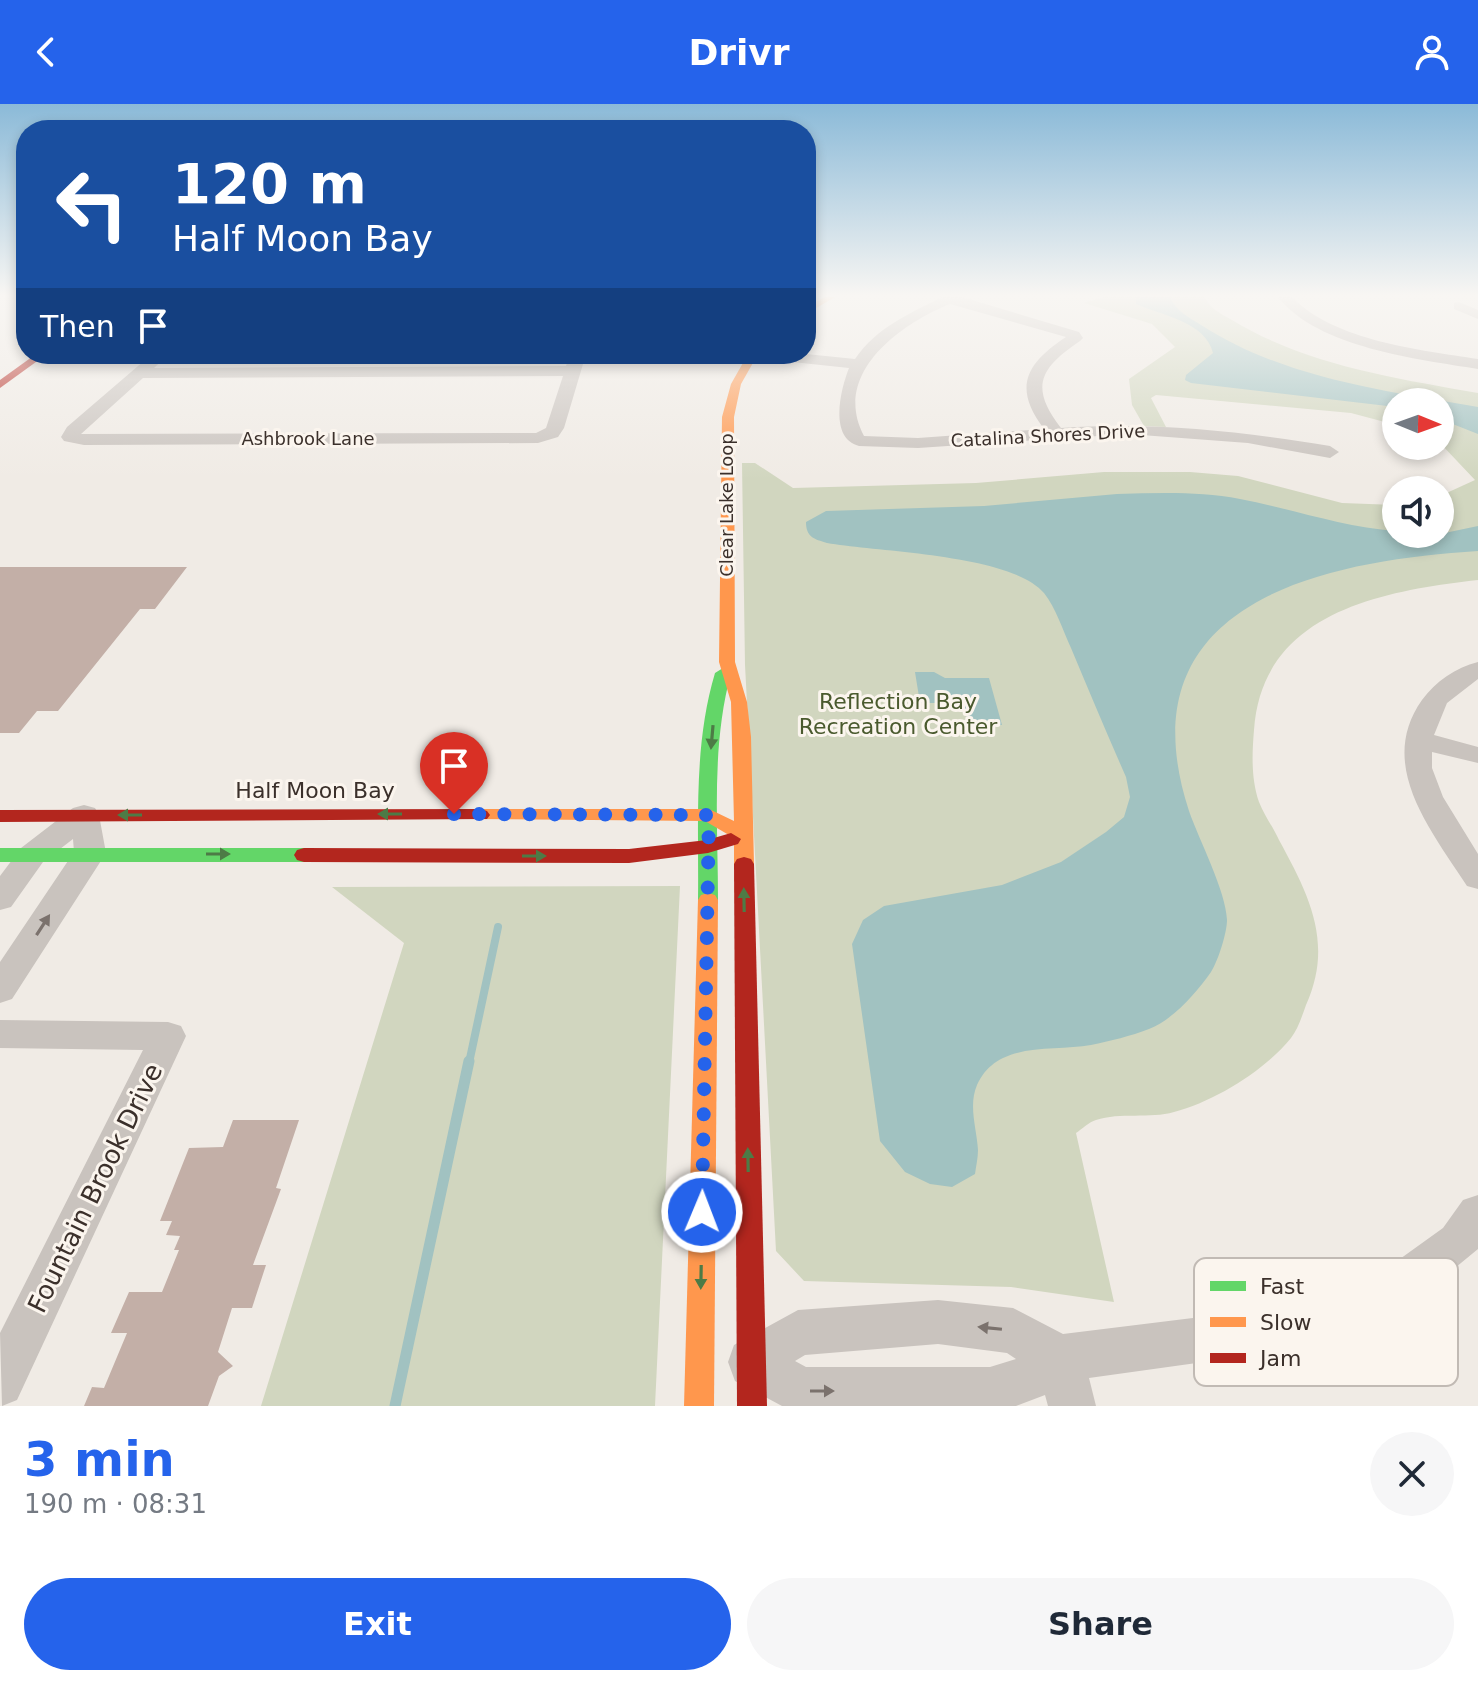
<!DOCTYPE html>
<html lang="en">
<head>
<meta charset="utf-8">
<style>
	:root { --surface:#fff; --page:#f6f6f7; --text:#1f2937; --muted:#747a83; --accent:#2563eb }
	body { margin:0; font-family:"DejaVu Sans",sans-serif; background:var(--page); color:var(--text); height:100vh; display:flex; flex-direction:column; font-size:30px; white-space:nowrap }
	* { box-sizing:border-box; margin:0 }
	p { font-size:26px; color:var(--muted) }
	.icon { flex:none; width:44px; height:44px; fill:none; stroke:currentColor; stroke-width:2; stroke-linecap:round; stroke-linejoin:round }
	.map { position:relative; height:1302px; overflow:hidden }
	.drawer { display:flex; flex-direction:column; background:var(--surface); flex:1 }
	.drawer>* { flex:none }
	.top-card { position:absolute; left:16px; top:16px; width:800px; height:244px; border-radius:32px; box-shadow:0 4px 12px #0003; background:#1a4fa0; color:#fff; overflow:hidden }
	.needle { width:52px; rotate:91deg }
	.fabs { position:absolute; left:1382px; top:284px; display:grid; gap:16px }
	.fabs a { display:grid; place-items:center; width:72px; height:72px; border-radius:50%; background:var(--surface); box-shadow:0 4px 12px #0003; font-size:40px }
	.pin { position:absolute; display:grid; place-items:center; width:68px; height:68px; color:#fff; margin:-82px -34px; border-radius:50% 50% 50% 0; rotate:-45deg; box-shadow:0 0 8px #0007 }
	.pin .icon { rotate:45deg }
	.me { position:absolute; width:88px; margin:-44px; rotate:1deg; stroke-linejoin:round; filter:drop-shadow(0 0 6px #0008) }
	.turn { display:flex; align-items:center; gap:28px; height:168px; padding:0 24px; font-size:36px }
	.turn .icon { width:104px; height:104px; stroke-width:2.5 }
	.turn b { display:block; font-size:56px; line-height:68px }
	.then { display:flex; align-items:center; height:76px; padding:0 24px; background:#0003; gap:16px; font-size:30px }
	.round { display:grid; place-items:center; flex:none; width:84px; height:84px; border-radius:42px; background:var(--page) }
	.overview { display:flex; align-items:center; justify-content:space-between; height:136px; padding:0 24px }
	h1 { font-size:48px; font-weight:700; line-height:60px; color:var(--accent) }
	.cta { display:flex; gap:16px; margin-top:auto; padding:16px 24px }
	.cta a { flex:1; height:92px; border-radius:48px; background:var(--accent); color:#fff; font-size:32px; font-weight:700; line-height:92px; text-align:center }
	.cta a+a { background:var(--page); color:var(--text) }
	header { display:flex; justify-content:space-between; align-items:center; height:104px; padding:0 24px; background:var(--accent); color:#fff; font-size:36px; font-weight:700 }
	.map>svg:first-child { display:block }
	.green { fill:#d1d6bf }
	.water { fill:#a1c2c1 }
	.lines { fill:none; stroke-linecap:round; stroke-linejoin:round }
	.stream-far1 { stroke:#a1c2c1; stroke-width:8 }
	.stream { stroke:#a1c2c1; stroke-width:11 }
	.building { fill:#c3afa7 }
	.street { fill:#c9c3be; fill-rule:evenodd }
	.fast { fill:#63d668; fill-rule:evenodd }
	.slow { fill:#ff974d; fill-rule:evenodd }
	.jam { fill:#b3261e; fill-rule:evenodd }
	.oneway { fill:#4d7b46 }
	.oneway2 { fill:#7b726d }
	.route { stroke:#2563eb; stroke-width:14; stroke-dasharray:0 25.2 }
	.labels { text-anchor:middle; stroke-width:6; stroke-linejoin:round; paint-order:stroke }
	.far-street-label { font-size:18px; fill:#3b302b; stroke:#fbf5ee }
	.park-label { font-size:22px; fill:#4a5a2e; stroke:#fbf5ee }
	.street-label { font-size:22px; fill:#3b302b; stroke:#fbf5ee }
	.near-street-label { font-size:26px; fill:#3b302b; stroke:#fbf5ee }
	.key { fill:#fbf5ee; stroke:#c1bab4; stroke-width:2 }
	.key-label { font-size:22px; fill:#3b302b }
</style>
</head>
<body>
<header><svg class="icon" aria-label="back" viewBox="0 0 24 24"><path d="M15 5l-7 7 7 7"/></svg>Drivr<svg class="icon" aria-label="person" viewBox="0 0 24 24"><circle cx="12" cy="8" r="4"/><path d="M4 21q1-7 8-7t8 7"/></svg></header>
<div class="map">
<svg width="1478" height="1302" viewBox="0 0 1478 1302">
	<rect width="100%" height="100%" fill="#f0ebe5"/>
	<g class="green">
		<path d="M1103 193H1205C1210 205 1220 209 1232 216 1306 261 1394 274 1478 289V476C1382 487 1262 508 1254 626 1252 650 1251 675 1259 698 1264 711 1273 723 1279 736 1309 791 1334 839 1306 901 1302 912 1298 925 1291 934 1264 967 1215 997 1174 1008 1150 1015 1120 1008 1096 1016 1089 1018 1082 1025 1076 1029L1114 1198 1011 1183 804 1177 776 1147 745 561 742 359H755L793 384 976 379 1104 368H1190L1238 372 1342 399 1396 401V430H1440V392L1475 376 1440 339V298H1396V321L1351 309 1156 291 1151 294 1166 323 1144 322 1132 301 1129 275 1175 243 1152 220 1084 199Z"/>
		<path d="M680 782 655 1302H261L404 839 332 783Z"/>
	</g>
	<g class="water">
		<path d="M1136 193H1170C1176 207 1188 213 1201 221 1283 274 1384 287 1478 303V330L1440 315V298H1396V303L1191 279 1185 276 1186 271 1213 249C1206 218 1161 211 1136 200Z"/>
		<path d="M1117 390C1158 389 1199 387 1240 395 1293 405 1342 423 1396 427V430H1440L1478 422V447C1320 457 1121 499 1189 707 1199 736 1226 787 1227 816 1227 829 1218 857 1211 868 1196 889 1174 915 1149 925 1131 932 1110 937 1091 941 1053 948 997 936 977 981 968 1002 977 1025 978 1046 978 1054 976 1062 975 1070L952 1083 930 1080 905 1068 880 1037 852 840 863 816 884 802 1002 781 1061 758 1106 728 1124 713 1130 693 1126 673C1107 630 1089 587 1071 544 1063 527 1056 504 1044 489 1011 450 877 448 827 439 814 435 806 433 806 418L826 407 984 402Z"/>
		<path d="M915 568H934L945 574H989L1002 621H969L963 599H920Z"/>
	</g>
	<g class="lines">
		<path class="stream-far1" d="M469 959 498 823"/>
		<path class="stream" d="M395 1302 469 957"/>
	</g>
	<g class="building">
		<path d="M0 463H187L155 505H140L58 607H37L19 629H0Z"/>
		<path d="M233 1016H299L276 1084 281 1085 253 1161H266L252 1204H232L218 1248 233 1262 219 1272 208 1302H84L92 1283 104 1284 127 1229H111L129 1188H162L179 1146H174L180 1132 166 1131 172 1117H160L189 1044 223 1043Z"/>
	</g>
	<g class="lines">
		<g class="street">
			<path d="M942 193H962L1079 228 1083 234 1080 237C1040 264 1029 283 1061 324 1156 318 1237 327 1330 342L1339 348 1330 354 1248 339 1128 330 918 344 859 342C828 334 841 284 849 264L764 255 756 250H806L855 255C877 223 909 210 942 193ZM950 200 1066 233C1025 260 1013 284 1044 325L918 334 864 332C831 270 900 220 950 200Z"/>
			<path d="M1278 193H1292C1334 237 1421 246 1478 255V265C1418 255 1318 244 1278 193Z"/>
			<path d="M1459 198 1478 206V215L1454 205V199Z"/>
			<path d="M152 250H169L154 264 566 262 570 250H586L564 324 558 333 538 339 84 341 64 337 61 333 67 323ZM563 272 546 324 536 329 81 330 143 274Z"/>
			<path d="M1478 558V575L1447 599 1434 631 1478 643V659L1432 648V664L1443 693 1478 750V785L1467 782C1431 726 1376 661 1422 596 1436 577 1455 564 1478 558Z"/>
			<path d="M84 701 95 704 99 711 106 749 12 895 0 899V858L74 748 73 735 43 758 11 803 0 806V772L21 744 73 704Z"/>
			<path d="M0 916 168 918 181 922 186 932 17 1296 2 1302 0 1229 143 946 0 944Z"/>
			<path d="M1478 1091V1145L1410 1201 1298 1245 1089 1274 1096 1302H1048L1045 1291 1016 1302H782L735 1277 728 1258 734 1241 798 1206 938 1196 1013 1204 1063 1230 1298 1201 1379 1170 1443 1124 1463 1096ZM938 1240 1007 1249 1016 1255 990 1263H806L795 1257 805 1251Z"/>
		</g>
		<g class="fast">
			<path d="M723 564 731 569C711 643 718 720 718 796L715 801H701L698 796C699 720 693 643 715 569Z"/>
			<path d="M0 744H304L311 746 314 751 311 756 304 758H0Z"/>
		</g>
		<g class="slow">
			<path d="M825 193H835L806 210V203Z"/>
			<path d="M748 250H758L741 280 734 313 735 558 747 598 751 633 754 760 751 765H737L734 760V734L705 717 473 715 470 711 473 707 480 705H709L734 717 731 598 719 558 722 313 731 280Z"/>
			<path d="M708 789 715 791 718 796 714 1302H684L698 796 701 791Z"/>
		</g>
		<g class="jam">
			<path d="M36 250H47L0 284V276Z"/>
			<path d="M480 705 487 707 490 711 487 715 0 718V706Z"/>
			<path d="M731 729 741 735 738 740 708 749 629 759 304 758 297 756 294 751 297 746 304 744 629 745 707 736Z"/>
			<path d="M744 753 751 755 754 760 767 1302H737L734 760 737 755Z"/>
		</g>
	</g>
	<defs><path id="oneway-solid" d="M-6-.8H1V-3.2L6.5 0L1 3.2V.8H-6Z" transform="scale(2)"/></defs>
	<g class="oneway">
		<use href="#oneway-solid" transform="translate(712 633) rotate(95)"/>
		<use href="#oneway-solid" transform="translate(390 710) rotate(180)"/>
		<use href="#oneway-solid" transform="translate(130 711) rotate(180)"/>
		<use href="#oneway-solid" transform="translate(218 750)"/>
		<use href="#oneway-solid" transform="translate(534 752)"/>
		<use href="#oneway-solid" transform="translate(744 796) rotate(-91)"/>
		<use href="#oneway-solid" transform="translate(748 1056) rotate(-91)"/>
		<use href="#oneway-solid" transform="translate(701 1173) rotate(91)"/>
	</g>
	<g class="oneway2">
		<use href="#oneway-solid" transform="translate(43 821) rotate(-57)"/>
		<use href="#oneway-solid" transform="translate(990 1224) rotate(-174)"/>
		<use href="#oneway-solid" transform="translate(822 1287)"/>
	</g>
	<linearGradient id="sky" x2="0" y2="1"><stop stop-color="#8bbad8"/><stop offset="0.51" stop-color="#f8f6f3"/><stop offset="1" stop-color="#f8f6f3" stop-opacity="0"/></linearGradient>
	<rect width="1478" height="375" fill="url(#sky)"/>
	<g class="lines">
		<path class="route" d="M454 710 709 711 702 1108"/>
	</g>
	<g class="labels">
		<g class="far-street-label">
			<text transform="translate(1048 332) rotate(-3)" y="6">Catalina Shores Drive</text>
			<text x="308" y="341">Ashbrook Lane</text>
			<text transform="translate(727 401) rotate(-90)" y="6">Clear Lake Loop</text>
		</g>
		<g class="park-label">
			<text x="898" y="605">Reflection Bay<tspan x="898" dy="25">Recreation Center</tspan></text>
		</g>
		<g class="street-label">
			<text x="315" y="694">Half Moon Bay</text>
		</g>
		<g class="near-street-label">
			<text transform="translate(95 1084) rotate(-64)" y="9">Fountain Brook Drive</text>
		</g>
	</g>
	<rect x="1194" y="1154" width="264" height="128" rx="12" class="key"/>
	<rect x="1210" y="1177" width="36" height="10" fill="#63d668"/>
	<rect x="1210" y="1213" width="36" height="10" fill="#ff974d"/>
	<rect x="1210" y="1249" width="36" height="10" fill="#b3261e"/>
	<g class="key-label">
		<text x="1260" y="1190">Fast</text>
		<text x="1260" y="1226">Slow</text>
		<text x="1260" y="1262">Jam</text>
	</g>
</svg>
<div class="fabs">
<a><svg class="needle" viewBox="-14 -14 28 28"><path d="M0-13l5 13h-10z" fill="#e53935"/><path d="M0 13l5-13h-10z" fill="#747a83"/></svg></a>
<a><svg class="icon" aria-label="sound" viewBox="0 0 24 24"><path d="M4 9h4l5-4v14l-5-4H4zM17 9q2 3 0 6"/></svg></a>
</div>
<div class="pin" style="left:454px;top:710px;background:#d93025"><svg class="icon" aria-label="arrive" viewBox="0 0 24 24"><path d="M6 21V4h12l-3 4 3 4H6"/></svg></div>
<svg class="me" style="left:702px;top:1108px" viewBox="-20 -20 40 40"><circle r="17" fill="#2563eb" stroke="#fff" stroke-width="3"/><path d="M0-11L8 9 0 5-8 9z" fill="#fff"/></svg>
<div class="top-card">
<div class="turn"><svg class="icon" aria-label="left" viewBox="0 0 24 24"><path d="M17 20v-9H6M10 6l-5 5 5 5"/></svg><div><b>120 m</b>Half Moon Bay</div></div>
<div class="then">Then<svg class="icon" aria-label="arrive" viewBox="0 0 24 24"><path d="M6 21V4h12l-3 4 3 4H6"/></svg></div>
</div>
</div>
<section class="drawer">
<div class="overview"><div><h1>3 min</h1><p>190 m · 08:31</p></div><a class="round"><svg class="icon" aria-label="close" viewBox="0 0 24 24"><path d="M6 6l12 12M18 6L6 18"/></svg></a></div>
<div class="cta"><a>Exit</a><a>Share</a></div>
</section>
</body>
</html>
